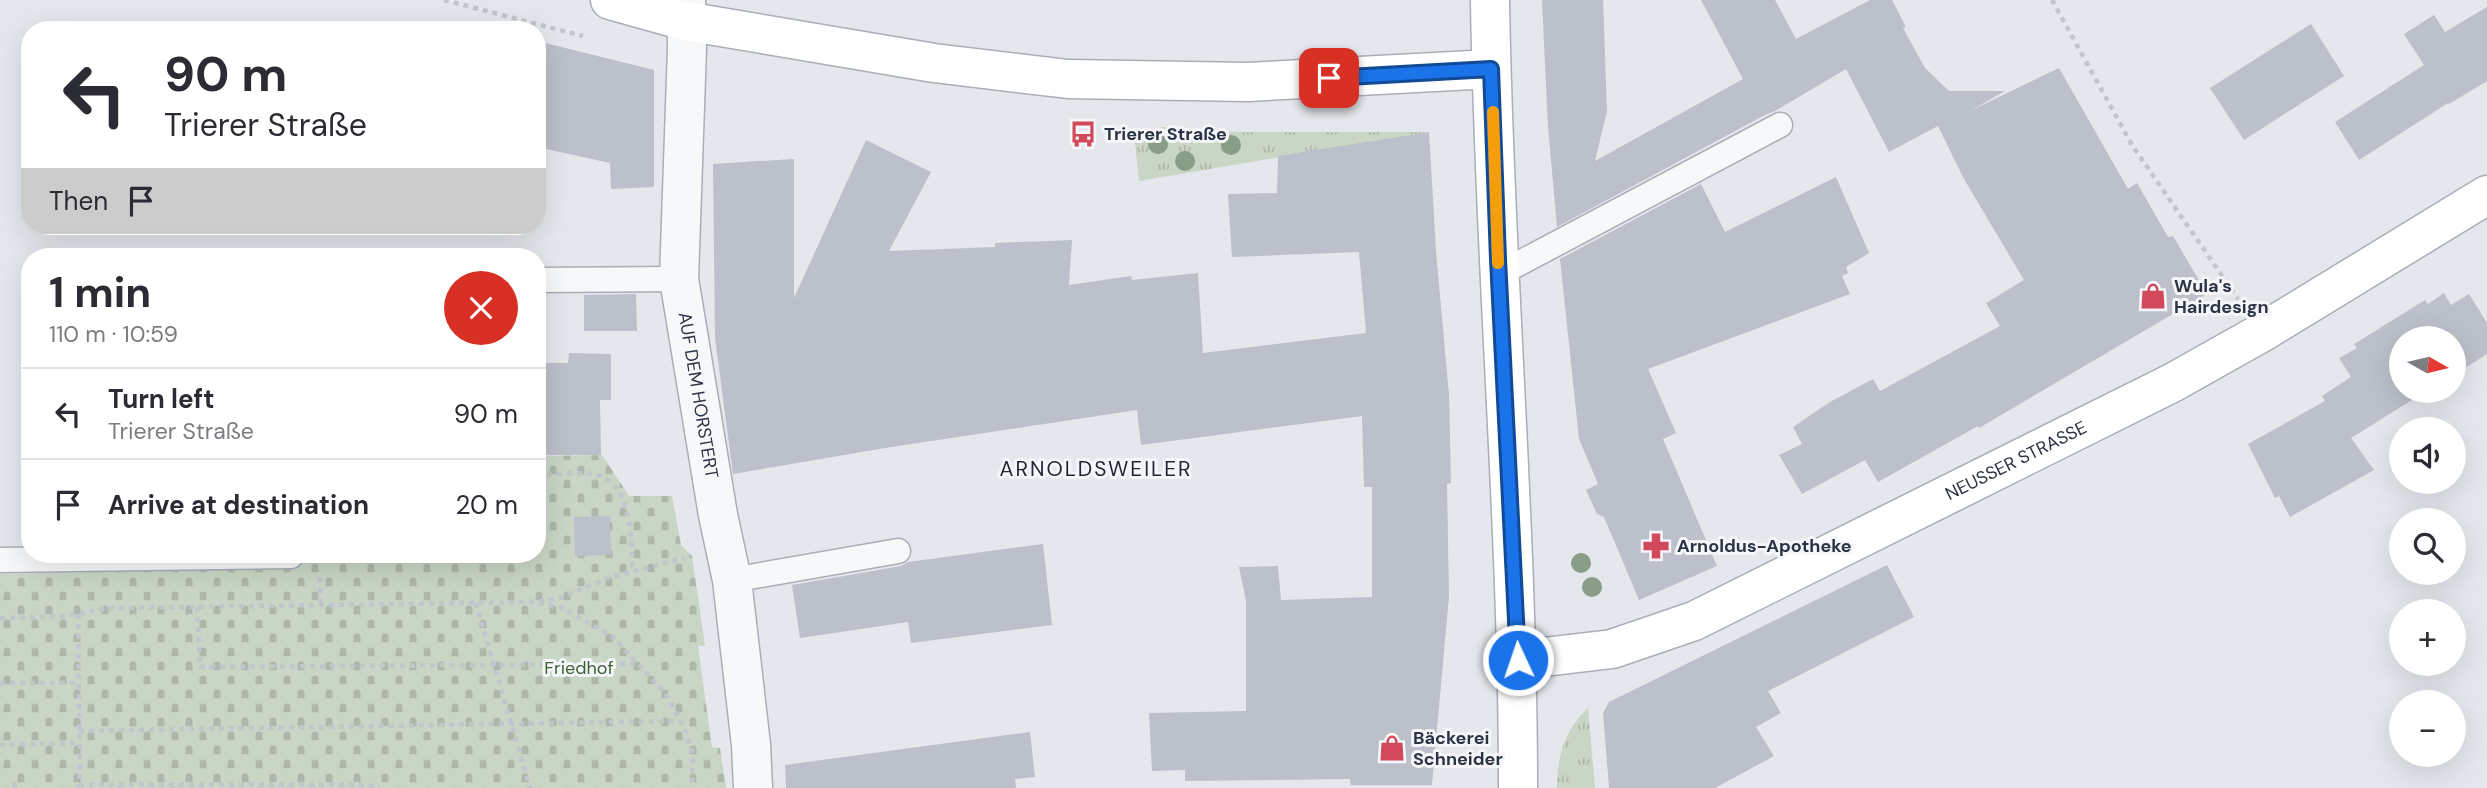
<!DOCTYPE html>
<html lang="en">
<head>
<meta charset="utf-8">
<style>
	:root { --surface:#fff; --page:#f2f2f3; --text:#2b2b33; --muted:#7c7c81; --line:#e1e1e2 }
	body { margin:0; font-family:"DM Sans",sans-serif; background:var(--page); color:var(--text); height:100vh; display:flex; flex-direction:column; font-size:26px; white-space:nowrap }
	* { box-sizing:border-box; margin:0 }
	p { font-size:23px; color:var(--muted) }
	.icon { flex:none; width:38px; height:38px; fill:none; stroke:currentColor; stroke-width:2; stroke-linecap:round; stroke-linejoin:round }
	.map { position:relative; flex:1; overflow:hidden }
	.side { position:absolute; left:21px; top:248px; width:525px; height:315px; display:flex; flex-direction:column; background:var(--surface); border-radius:28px; box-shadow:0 7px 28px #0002 }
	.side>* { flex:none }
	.banner { position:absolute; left:21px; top:21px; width:525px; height:214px; border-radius:28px; box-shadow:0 7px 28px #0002; background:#fff; color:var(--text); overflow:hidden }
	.needle { width:46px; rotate:98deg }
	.buttons { position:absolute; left:2389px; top:326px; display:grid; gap:14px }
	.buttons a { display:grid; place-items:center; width:77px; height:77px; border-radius:50%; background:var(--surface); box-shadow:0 7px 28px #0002; font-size:35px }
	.pin { position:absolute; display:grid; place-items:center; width:60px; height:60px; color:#fff; margin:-30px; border-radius:14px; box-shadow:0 4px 10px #0006 }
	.me { position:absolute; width:77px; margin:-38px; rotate:357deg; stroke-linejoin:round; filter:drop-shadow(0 0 5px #0008) }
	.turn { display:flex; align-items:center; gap:24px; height:147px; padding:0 28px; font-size:32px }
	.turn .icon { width:91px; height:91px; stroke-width:2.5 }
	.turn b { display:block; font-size:49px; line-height:60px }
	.then { display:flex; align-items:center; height:66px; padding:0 28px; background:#0003; gap:14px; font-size:26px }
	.round { display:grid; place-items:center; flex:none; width:74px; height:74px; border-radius:37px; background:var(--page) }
	.headline { display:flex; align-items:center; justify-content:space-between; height:119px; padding:0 28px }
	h1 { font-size:42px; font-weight:700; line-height:52px }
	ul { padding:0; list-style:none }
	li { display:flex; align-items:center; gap:21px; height:91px; padding:0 28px; border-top:2px solid var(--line) }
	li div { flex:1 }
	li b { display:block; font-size:26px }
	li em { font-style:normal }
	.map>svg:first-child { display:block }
	.grass { fill:url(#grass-tufts) }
	.cemetery { fill:url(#cemetery-stones) }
	.building { fill:#bbc0ca }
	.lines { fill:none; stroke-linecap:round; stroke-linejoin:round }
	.lane-casing { stroke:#a9aeb7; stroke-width:27 }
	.street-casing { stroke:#a9aeb7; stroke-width:41 }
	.secondary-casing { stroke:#a9aeb7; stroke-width:41 }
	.path { stroke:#c2c5cb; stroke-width:4.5; stroke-dasharray:5 5; stroke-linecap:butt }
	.lane { stroke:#f7f8fa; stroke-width:24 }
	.street { stroke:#f7f8fa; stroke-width:38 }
	.secondary { stroke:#fff; stroke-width:38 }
	.tree { fill:#899d89 }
	.route-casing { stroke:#114b97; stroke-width:18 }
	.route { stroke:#1a73e8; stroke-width:12 }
	.slow { stroke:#f59e0b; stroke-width:12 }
	.labels { text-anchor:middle; stroke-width:6; stroke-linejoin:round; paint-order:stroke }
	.poi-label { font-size:18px; font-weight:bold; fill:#2b3445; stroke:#f4f6f9; text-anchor:start }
	.street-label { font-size:18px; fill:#2b3445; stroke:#f4f6f9 }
	.park-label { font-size:18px; fill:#3f6138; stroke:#f4f6f9 }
	.quarter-label { font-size:21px; letter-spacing:2px; fill:#1d2536; stroke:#f4f6f9 }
</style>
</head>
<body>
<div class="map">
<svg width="2487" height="788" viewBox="0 0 2487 788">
	<defs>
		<pattern id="grass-tufts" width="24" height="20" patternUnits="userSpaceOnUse" patternTransform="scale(1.75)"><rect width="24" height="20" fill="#c9d6c5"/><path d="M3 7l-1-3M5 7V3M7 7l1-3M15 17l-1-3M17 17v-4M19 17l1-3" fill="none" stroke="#adb8ab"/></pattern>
		<pattern id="cemetery-stones" width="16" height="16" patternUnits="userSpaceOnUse" patternTransform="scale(1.75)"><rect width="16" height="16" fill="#c9d6c5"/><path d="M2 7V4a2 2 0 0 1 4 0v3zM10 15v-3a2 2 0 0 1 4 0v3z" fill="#adb8ab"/></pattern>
	</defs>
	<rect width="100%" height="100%" fill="#e4e7ec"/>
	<g class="grass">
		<path d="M1162 127 1220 132H1429L1139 181 1134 132Z"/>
		<path d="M1588 708 1595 788H1557C1557 757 1564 730 1588 708Z"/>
	</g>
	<path class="cemetery" d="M602 455 629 496H672L681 545 692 556 705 646H698L712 747 720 748 726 788H0V574L296 567V555H537V456Z"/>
	<g class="building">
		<path d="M1542 0H1603L1607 111 1595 161 1743 79 1701 0H1775L1796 39 1870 0H1892L1906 27 1903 28 1925 68 1949 91H2005L1970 111 2059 68 2128 189 2137 183 2168 237 2173 236 2207 294 1979 428 1978 426 1878 482 1865 460 1802 494 1779 455 1802 444 1793 427 1830 402 1873 379 1880 391 2000 326 1986 303 2024 280 1964 179 1938 126 1889 152 1846 69 1775 111 1763 116 1557 227 1548 127Z"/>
		<path d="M2487 7V81L2449 104 2448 103 2359 160 2335 122 2424 65 2404 34 2434 15 2445 32Z"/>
		<path d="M2311 24 2344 76 2244 140 2210 88Z"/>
		<path d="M537 41 654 70V187L611 189 610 163 537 147Z"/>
		<path d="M1429 132 1436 251 1449 395 1451 483 1447 484 1449 596 1432 785H1351L1350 779 1185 781V770L1152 771 1149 713 1246 711V601L1239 567 1278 566 1281 600 1372 597V487H1364L1362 416 1141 445 1137 410 891 447 733 474 715 338 713 164 794 159V298L866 140 931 172 889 251 995 247V243L1072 240 1069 285 1131 276 1132 280 1198 273 1203 353 1366 333 1359 252 1232 257 1228 194 1277 193 1278 156Z"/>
		<path d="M1836 177 1869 253 1846 267 1848 273 1842 276 1850 294 1648 369 1676 433 1663 439 1717 566 1639 600 1604 517 1597 514 1586 490 1598 484 1579 439 1560 259 1701 184 1725 232Z"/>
		<path d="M2444 293 2451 305 2469 294 2487 323V354L2454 375V338H2401V390H2428L2351 438 2374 470 2290 517 2279 496 2275 498 2248 444 2325 401 2322 396 2351 377 2339 358 2357 348 2354 344 2425 300 2428 304Z"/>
		<path d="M636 294 637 331H584V295Z"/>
		<path d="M569 353 611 354V400H600L601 455H538V363H568Z"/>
		<path d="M610 516 611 555 575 556 574 517Z"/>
		<path d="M1043 544 1052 625 911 643 908 622 800 638 792 585 901 566 908 562Z"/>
		<path d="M1887 565 1914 617 1768 691 1781 713 1756 727 1774 756 1715 788H1609L1603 713 1609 702Z"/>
		<path d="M1030 732 1035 777 1015 779 1016 788H786L785 765Z"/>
	</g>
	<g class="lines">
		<g class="lane-casing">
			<g id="lane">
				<path d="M1499 274 1780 125"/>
				<path d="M537 280 679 279"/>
				<path d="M0 560 291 556"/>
				<path d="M732 580 898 551"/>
			</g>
		</g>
		<g class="street-casing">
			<g id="street">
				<path id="s1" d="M686 0 687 48 679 279 718 515 732 580 751 745 753 788"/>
			</g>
		</g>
		<g class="secondary-casing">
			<g id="secondary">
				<path d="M610 0 685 21 934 63 1068 79 1248 82 1491 69"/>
				<path d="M1490 0C1494 263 1518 525 1518 788"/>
				<path id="s2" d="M1518 660 1612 649 1694 621 2172 383 2261 333 2487 195"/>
			</g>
		</g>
		<g class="path">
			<path d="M444 0 583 36"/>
			<path d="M2052 0 2132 145 2238 299"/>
			<path d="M537 475C554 475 582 471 597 475 632 483 632 543 632 571"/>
			<path d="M320 578 321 605"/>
			<path d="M476 603 530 788"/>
			<path d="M539 603 562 608 612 636 666 694 685 729 693 754 692 788"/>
			<path d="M197 607 200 667 639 664"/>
			<path d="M78 614 80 774 78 787"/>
			<path d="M0 618 62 617 108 608 535 602 557 599 608 578 684 558"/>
			<path d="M0 683H79"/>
			<path d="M79 731 680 721"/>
			<path d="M0 745 80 743"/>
			<path d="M14 783 15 788"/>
			<path d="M79 785H369L380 788"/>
		</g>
		<use href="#lane" class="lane"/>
		<use href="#street" class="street"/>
		<use href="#secondary" class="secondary"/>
	</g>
	<g class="tree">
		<circle cx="1158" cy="144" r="10"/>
		<circle cx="1231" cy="145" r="10"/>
		<circle cx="1185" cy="161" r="10"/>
		<circle cx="1581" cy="563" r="10"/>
		<circle cx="1592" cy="587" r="10"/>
	</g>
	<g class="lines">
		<g class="route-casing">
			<path id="route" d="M1329 78 1491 69 1498 259 1518 660"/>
		</g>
		<use href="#route" class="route"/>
		<path class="slow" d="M1493 112 1498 263"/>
	</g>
	<defs>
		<g id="bus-bare" transform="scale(2.1)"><path d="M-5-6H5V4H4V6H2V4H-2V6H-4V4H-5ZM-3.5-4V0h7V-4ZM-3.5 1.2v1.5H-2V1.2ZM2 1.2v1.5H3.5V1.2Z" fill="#d1495b" stroke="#f4f6f9" stroke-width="2.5" paint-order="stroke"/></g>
		<g id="shop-bare" transform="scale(2.1)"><path d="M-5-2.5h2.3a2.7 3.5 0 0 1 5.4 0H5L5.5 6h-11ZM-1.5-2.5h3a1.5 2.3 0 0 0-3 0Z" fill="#d1495b" stroke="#f4f6f9" stroke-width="2.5" paint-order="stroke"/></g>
		<g id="pharmacy-bare" transform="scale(2.1)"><path d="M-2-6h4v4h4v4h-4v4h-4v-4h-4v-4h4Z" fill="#d1495b" stroke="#f4f6f9" stroke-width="2.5" paint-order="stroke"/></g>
	</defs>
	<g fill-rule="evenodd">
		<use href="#bus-bare" x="1083" y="134"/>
		<use href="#shop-bare" x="2153" y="296"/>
		<use href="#pharmacy-bare" x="1656" y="546"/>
		<use href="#shop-bare" x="1392" y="748"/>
	</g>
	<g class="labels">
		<g class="poi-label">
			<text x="1104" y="140">Trierer Straße</text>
			<text x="2174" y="292">Wula's<tspan x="2174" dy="21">Hairdesign</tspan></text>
			<text x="1677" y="552">Arnoldus-Apotheke</text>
			<text x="1413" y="744">Bäckerei<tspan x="1413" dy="21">Schneider</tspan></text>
		</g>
		<g class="street-label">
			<text dy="6" stroke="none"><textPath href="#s1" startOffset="397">AUF DEM HORSTERT</textPath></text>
			<text dy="6" stroke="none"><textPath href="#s2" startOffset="541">NEUSSER STRASSE</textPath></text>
		</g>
		<g class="park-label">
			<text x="579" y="674">Friedhof</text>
		</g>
		<g class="quarter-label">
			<text x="1096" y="476">ARNOLDSWEILER</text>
		</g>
	</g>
</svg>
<div class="buttons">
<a><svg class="needle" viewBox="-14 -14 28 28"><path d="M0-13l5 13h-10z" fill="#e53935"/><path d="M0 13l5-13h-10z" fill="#7c7c81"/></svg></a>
<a><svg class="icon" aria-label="sound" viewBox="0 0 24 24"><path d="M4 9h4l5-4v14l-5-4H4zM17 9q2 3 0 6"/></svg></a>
<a><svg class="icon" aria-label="search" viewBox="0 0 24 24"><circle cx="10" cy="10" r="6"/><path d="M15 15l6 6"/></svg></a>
<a>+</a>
<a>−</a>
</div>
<div class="pin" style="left:1329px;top:78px;background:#d93025"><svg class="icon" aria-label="arrive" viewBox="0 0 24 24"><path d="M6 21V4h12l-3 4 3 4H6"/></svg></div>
<svg class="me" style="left:1518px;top:660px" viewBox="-20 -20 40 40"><circle r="17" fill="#1a73e8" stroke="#fff" stroke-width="3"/><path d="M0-11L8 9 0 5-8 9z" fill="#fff"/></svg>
<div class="banner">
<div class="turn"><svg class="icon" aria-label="left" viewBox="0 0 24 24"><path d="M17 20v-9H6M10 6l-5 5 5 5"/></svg><div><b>90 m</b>Trierer Straße</div></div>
<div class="then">Then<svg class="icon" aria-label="arrive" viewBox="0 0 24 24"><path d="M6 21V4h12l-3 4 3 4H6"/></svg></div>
</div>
<section class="side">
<div class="headline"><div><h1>1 min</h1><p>110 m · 10:59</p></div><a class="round" style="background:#d93025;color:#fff"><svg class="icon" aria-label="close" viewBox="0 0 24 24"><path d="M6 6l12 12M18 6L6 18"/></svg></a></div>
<ul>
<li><svg class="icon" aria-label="left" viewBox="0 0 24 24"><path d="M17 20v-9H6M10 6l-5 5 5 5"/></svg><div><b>Turn left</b><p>Trierer Straße</p></div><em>90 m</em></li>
<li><svg class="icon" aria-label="arrive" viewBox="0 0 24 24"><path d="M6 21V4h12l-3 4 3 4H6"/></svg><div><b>Arrive at destination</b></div><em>20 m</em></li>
</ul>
</section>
</div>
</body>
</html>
